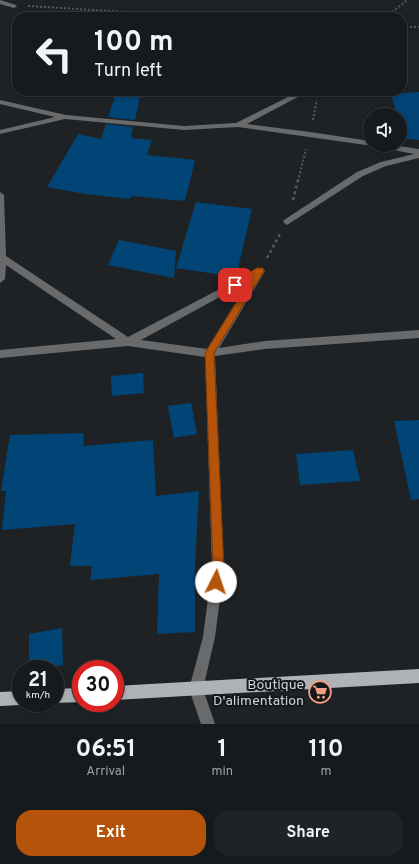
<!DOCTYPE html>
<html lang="en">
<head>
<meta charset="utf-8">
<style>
	:root { --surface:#171a1c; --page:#202325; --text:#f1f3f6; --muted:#9ea1a3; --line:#36383b; --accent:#b45309 }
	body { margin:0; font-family:Overpass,sans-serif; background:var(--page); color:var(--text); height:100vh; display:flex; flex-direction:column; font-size:15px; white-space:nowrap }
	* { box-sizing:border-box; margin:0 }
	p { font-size:13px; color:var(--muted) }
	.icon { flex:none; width:22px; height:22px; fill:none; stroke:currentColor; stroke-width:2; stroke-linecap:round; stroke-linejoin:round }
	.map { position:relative; height:724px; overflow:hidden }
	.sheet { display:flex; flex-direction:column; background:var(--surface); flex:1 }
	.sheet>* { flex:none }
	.guide { position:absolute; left:12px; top:12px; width:395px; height:84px; border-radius:16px; box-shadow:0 2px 6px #0003,0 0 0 1px var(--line); background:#171a1c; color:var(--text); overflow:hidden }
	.controls { position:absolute; left:363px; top:108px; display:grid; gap:8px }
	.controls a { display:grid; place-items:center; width:44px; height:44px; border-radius:50%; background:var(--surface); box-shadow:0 2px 6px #0003,0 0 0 1px var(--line); font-size:20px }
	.speed { position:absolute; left:12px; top:660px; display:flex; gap:8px; font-size:20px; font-weight:700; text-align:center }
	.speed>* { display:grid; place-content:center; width:52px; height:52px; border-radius:50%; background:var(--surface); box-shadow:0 2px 6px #0003,0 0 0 1px var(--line); line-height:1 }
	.speed small { font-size:10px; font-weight:400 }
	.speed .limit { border:6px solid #d22; background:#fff; color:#111 }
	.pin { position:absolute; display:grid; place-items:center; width:34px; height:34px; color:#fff; margin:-17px; border-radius:8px; box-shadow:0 2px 6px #0006 }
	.me { position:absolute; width:44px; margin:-22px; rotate:4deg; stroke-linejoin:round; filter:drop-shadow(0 0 3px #0008) }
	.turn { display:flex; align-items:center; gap:14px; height:84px; padding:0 16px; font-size:18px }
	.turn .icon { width:52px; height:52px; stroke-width:2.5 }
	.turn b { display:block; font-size:28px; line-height:34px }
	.eta { display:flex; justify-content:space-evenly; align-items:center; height:68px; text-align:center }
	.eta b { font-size:24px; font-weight:700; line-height:28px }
	.button { display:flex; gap:8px; margin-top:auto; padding:8px 16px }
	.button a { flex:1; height:46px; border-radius:16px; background:var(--accent); color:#fff; font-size:16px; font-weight:700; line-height:46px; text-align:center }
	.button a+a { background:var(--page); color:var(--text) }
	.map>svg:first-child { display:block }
	.building { fill:#014577 }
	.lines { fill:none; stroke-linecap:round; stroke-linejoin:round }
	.path-far1 { stroke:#56585b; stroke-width:2; stroke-dasharray:2 2; stroke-linecap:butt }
	.path { stroke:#56585b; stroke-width:2.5; stroke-dasharray:3 3; stroke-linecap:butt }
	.minor { fill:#686a6b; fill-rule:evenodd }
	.major { fill:#afb3b6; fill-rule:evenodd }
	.route { fill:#b45309; stroke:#753606 }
	.labels { text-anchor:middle; stroke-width:4; stroke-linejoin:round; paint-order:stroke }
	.near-poi-label { font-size:14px; fill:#d0d2d4; stroke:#15181b; text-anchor:end }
</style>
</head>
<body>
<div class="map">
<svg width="419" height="724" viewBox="0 0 419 724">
	<rect width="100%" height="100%" fill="#1f2225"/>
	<g class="building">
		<path d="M117 91H141L135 120 108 117Z"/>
		<path d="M419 92V140L400 138V115H397L391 94Z"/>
		<path d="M106 124 133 127 131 138 152 140 147 155 195 160 185 201 131 196 130 199 85 194 47 187 78 134 101 139Z"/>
		<path d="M196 202 252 209 236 277 176 268Z"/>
		<path d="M119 240 176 251 174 278 108 265Z"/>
		<path d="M143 373 144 393 112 396 111 376Z"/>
		<path d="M191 403 197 434 174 438 168 406Z"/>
		<path d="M419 420V499L411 500 394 421Z"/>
		<path d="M84 433 83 446 153 440 156 496 199 491 195 564V632L157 634 159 574 90 580 92 566H70L75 524 2 530 6 491H1L10 435Z"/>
		<path d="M353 450 360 481 300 485 296 454Z"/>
		<path d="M62 628 63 665 42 669H29V634Z"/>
	</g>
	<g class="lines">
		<g class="path-far1">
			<path d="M28 6 209 17"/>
			<path d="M386 17 407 0"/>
			<path d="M402 27H419"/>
			<path d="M313 120 317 100"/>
			<path d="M298 181 306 149"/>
		</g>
		<g class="path">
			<path d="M293 200 298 180"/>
			<path d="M267 258 280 234"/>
		</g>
		<g class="minor">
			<path d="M0 0 16 5 17 6 14 8 0 4Z"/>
			<path d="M300 91H309L247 124 310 132 370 141V145H392L419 149V158L386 166 363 176 287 225 283 222 284 220 357 172 381 162 414 154 373 146 238 127 184 130 65 119 0 134V130L55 117 0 104V100L66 115 184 126 236 123Z"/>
			<path d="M0 192 4 195 6 256 128 337 260 268 265 271 219 348 265 341 419 330V338L265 349 215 356 224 568 215 637 203 689 215 724H201L189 689 203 637 212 568 205 357 128 346 0 358V350L116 339 6 265 5 279 0 283ZM249 281 207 349 141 340Z"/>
		</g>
		<g class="major">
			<path d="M419 669V683L115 700V686Z"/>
			<path d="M81 688V702L55 703V689Z"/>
			<path d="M21 691V703H25L21 705 0 706V692Z"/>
		</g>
	</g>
	<path class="route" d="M257 268H263L264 271 214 353 224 568 220 586 216 588 212 586 211 582 213 568 205 353 250 280 235 288 232 287 231 285 232 282Z"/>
	<defs>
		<g id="supermarket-ring" transform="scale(1.15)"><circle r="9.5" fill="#15181b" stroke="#f39f83" stroke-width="1.5"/><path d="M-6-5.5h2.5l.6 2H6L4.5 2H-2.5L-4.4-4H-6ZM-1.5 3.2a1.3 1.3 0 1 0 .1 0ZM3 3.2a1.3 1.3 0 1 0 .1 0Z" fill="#f39f83"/></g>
	</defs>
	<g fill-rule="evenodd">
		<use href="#supermarket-ring" x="320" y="692"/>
	</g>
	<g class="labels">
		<g class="near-poi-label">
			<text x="304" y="689">Boutique<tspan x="304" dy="16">D'alimentation</tspan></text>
		</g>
	</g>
</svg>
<div class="controls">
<a><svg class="icon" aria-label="sound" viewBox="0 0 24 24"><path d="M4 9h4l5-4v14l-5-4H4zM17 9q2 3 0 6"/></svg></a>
</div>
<div class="speed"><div>21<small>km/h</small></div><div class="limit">30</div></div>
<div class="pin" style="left:235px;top:285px;background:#d93025"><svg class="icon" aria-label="arrive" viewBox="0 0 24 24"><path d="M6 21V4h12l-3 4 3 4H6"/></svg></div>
<svg class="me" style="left:216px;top:582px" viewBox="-20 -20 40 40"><circle r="19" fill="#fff"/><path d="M0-13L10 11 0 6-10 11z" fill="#b45309"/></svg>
<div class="guide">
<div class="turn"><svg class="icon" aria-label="left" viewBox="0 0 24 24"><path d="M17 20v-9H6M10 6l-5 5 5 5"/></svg><div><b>100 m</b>Turn left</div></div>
</div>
</div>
<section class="sheet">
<div class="eta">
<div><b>06:51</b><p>Arrival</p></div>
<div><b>1</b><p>min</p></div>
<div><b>110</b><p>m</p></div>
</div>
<div class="button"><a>Exit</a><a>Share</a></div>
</section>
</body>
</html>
